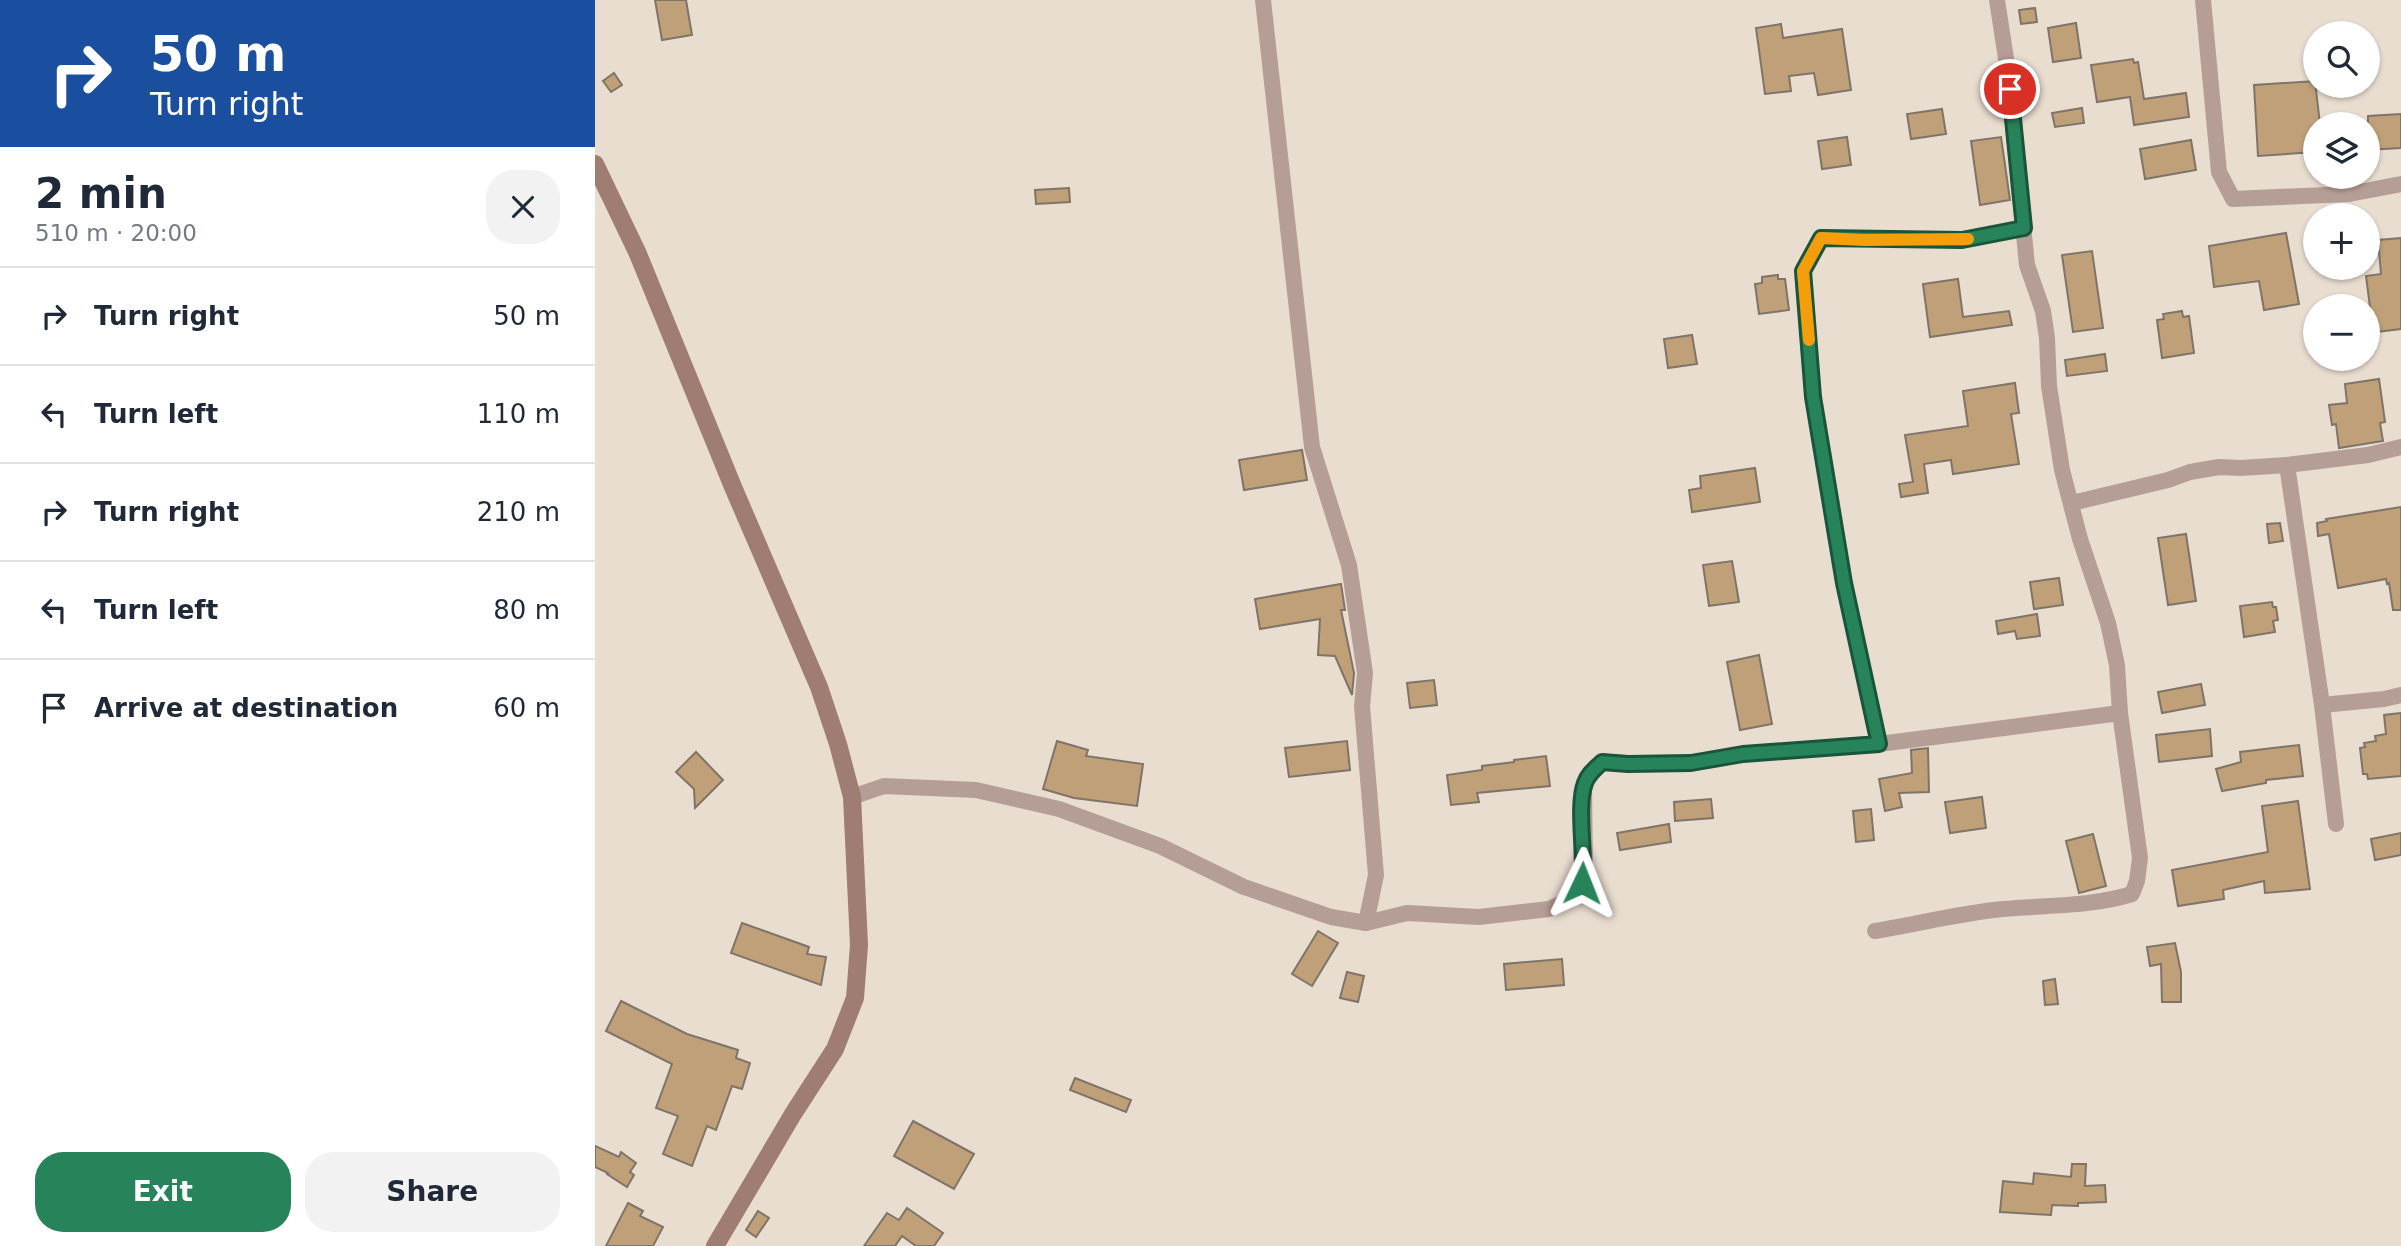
<!DOCTYPE html>
<html lang="en">
<head>
<meta charset="utf-8">
<style>
	:root { --surface:#fff; --page:#f2f2f3; --text:#1f2937; --muted:#747a83; --line:#e0e1e3; --accent:#278359 }
	body { margin:0; font-family:"DejaVu Sans",sans-serif; background:var(--page); color:var(--text); height:100vh; display:flex; flex-direction:column; font-size:26px; white-space:nowrap }
	* { box-sizing:border-box; margin:0 }
	p { font-size:23px; color:var(--muted) }
	.icon { flex:none; width:38px; height:38px; fill:none; stroke:currentColor; stroke-width:2; stroke-linecap:round; stroke-linejoin:round }
	.map { position:relative; flex:1; overflow:hidden }
	.details { display:flex; flex-direction:column; background:var(--surface); width:595px }
	.details>* { flex:none }
	.guide { background:#1a4fa0; color:#fff; overflow:hidden }
	.tools { position:absolute; left:1708px; top:21px; display:grid; gap:14px }
	.tools a { display:grid; place-items:center; width:77px; height:77px; border-radius:50%; background:var(--surface); box-shadow:0 2px 5px #0004; font-size:35px }
	.pin { position:absolute; display:grid; place-items:center; width:60px; height:60px; color:#fff; margin:-30px; border:4px solid #fff; border-radius:50%; box-shadow:0 2px 7px #0007 }
	.me { position:absolute; width:77px; margin:-38px; rotate:2deg; stroke-linejoin:round; filter:drop-shadow(0 0 5px #0008) }
	.turn { display:flex; align-items:center; gap:24px; height:147px; padding:0 35px; font-size:32px }
	.turn .icon { width:91px; height:91px; stroke-width:2.5 }
	.turn b { display:block; font-size:49px; line-height:60px }
	.round { display:grid; place-items:center; flex:none; width:74px; height:74px; border-radius:28px; background:var(--page) }
	.overview { display:flex; align-items:center; justify-content:space-between; height:119px; padding:0 35px }
	h1 { font-size:42px; font-weight:600; line-height:52px }
	.action { display:flex; gap:14px; margin-top:auto; padding:14px 35px }
	.action a { flex:1; height:80px; border-radius:28px; background:var(--accent); color:#fff; font-size:28px; font-weight:600; line-height:80px; text-align:center }
	.action a+a { background:var(--page); color:var(--text) }
	ul { padding:0; list-style:none }
	li { display:flex; align-items:center; gap:21px; height:98px; padding:0 35px; border-top:2px solid var(--line) }
	li div { flex:1 }
	li b { display:block; font-size:26px }
	li em { font-style:normal }
	main { display:flex; flex:1; min-height:0 }
	.map>svg:first-child { display:block }
	.building { fill:#c0a078; stroke:#7e7468; stroke-width:2 }
	.lines { fill:none; stroke-linecap:round; stroke-linejoin:round }
	.street { stroke:#b59e96; stroke-width:16 }
	.secondary { stroke:#9f7d72; stroke-width:18 }
	.route-casing { stroke:#19553a; stroke-width:18 }
	.route { stroke:#278359; stroke-width:12 }
	.slow { stroke:#f59e0b; stroke-width:12 }
</style>
</head>
<body>
<main>
<section class="details">
<div class="guide">
<div class="turn"><svg class="icon" aria-label="right" viewBox="0 0 24 24"><path d="M7 20v-9h11M14 6l5 5-5 5"/></svg><div><b>50 m</b>Turn right</div></div>
</div>
<div class="overview"><div><h1>2 min</h1><p>510 m · 20:00</p></div><a class="round"><svg class="icon" aria-label="close" viewBox="0 0 24 24"><path d="M6 6l12 12M18 6L6 18"/></svg></a></div>
<ul>
<li><svg class="icon" aria-label="right" viewBox="0 0 24 24"><path d="M7 20v-9h11M14 6l5 5-5 5"/></svg><div><b>Turn right</b></div><em>50 m</em></li>
<li><svg class="icon" aria-label="left" viewBox="0 0 24 24"><path d="M17 20v-9H6M10 6l-5 5 5 5"/></svg><div><b>Turn left</b></div><em>110 m</em></li>
<li><svg class="icon" aria-label="right" viewBox="0 0 24 24"><path d="M7 20v-9h11M14 6l5 5-5 5"/></svg><div><b>Turn right</b></div><em>210 m</em></li>
<li><svg class="icon" aria-label="left" viewBox="0 0 24 24"><path d="M17 20v-9H6M10 6l-5 5 5 5"/></svg><div><b>Turn left</b></div><em>80 m</em></li>
<li><svg class="icon" aria-label="arrive" viewBox="0 0 24 24"><path d="M6 21V4h12l-3 4 3 4H6"/></svg><div><b>Arrive at destination</b></div><em>60 m</em></li>
</ul>
<div class="action"><a>Exit</a><a>Share</a></div>
</section>
<div class="map">
<svg width="1806" height="1246" viewBox="0 0 1806 1246">
	<rect width="100%" height="100%" fill="#e9ddd0"/>
	<g class="building">
		<path d="M60 0H91L97 35 67 40Z"/>
		<path d="M1440 8 1442 22 1426 24 1424 10Z"/>
		<path d="M1481 23 1486 58 1458 62 1453 28Z"/>
		<path d="M1186 24 1188 38 1247 29 1256 90 1223 95 1219 73 1194 76 1196 91 1170 94 1161 28Z"/>
		<path d="M1538 59 1539 63 1543 62 1549 99 1591 93 1594 117 1539 125 1535 97 1502 102 1496 65Z"/>
		<path d="M19 73 27 85 16 92 8 81Z"/>
		<path d="M1720 81 1725 124H1720V152L1663 156 1659 85Z"/>
		<path d="M1487 108 1489 123 1460 127 1457 113Z"/>
		<path d="M1347 109 1351 134 1316 139 1312 114Z"/>
		<path d="M1806 114V148L1773 150V116Z"/>
		<path d="M1252 137 1256 165 1227 169 1223 141Z"/>
		<path d="M1406 137 1415 200 1385 205 1376 141Z"/>
		<path d="M1596 140 1601 170 1550 179 1545 149Z"/>
		<path d="M474 188 475 202 441 204 440 190Z"/>
		<path d="M1691 233 1704 304 1669 310 1664 281 1619 287 1614 246Z"/>
		<path d="M1806 238V329L1773 333V308L1775 307 1771 276 1786 274 1783 240Z"/>
		<path d="M1497 251 1508 328 1478 332 1467 255Z"/>
		<path d="M1183 275V279H1190L1194 310 1164 314 1160 284 1167 283V277Z"/>
		<path d="M1363 279 1368 317 1414 311 1417 325 1335 337 1328 284Z"/>
		<path d="M1587 311 1588 317 1594 316 1599 353 1567 358 1562 320 1569 319 1568 314Z"/>
		<path d="M1097 335 1102 364 1073 368 1069 339Z"/>
		<path d="M1510 354 1512 371 1472 376 1470 360Z"/>
		<path d="M1784 379 1790 422 1785 423 1788 441 1744 448 1741 424 1737 425 1734 405 1752 403 1750 384Z"/>
		<path d="M1420 383 1424 413 1416 414 1424 464 1358 474 1356 460 1329 464 1333 493 1306 497 1304 484 1318 482 1310 435 1373 426 1368 391Z"/>
		<path d="M707 450 712 480 649 490 644 460Z"/>
		<path d="M1160 468 1165 502 1097 512 1094 490 1106 488 1105 476Z"/>
		<path d="M1806 507V610H1798L1794 583 1792 584 1791 579 1743 588 1734 534 1723 536 1722 523 1732 521 1731 519Z"/>
		<path d="M1685 523 1688 541 1674 543 1672 524Z"/>
		<path d="M1591 534 1601 601 1573 605 1563 538Z"/>
		<path d="M1137 561 1144 602 1114 606 1108 565Z"/>
		<path d="M1464 578 1468 605 1439 609 1435 582Z"/>
		<path d="M746 584 750 610H746L759 673 757 695 740 656 723 655 725 619 665 629 660 599Z"/>
		<path d="M1677 602 1678 607H1681L1683 620 1678 621 1680 632 1649 637 1645 606Z"/>
		<path d="M1442 614 1445 636 1422 639 1420 631 1403 634 1401 621Z"/>
		<path d="M1164 655 1177 724 1145 730 1132 662Z"/>
		<path d="M839 680 842 705 815 708 812 683Z"/>
		<path d="M1606 684 1610 705 1567 713 1563 692Z"/>
		<path d="M1806 713V776L1773 779 1772 774H1768L1765 748 1770 747 1769 743 1781 741 1780 736 1791 734 1789 715Z"/>
		<path d="M1615 729 1617 756 1564 762 1561 735Z"/>
		<path d="M462 741 493 750 491 756 548 764 542 806 479 798 448 789Z"/>
		<path d="M752 741 755 770 694 777 690 748Z"/>
		<path d="M1704 745 1708 776 1671 780V783L1627 791 1621 769 1646 762 1645 752Z"/>
		<path d="M1333 748 1334 792 1304 793 1307 807 1290 811 1284 779 1317 773 1316 750Z"/>
		<path d="M101 752 128 780 100 808 99 789 81 772Z"/>
		<path d="M951 756 955 786 882 793 884 802 856 805 852 775 887 770V766L919 762V760Z"/>
		<path d="M1387 797 1391 828 1355 833 1350 802Z"/>
		<path d="M1116 799 1118 818 1080 821 1079 802Z"/>
		<path d="M1703 801 1715 889 1670 893 1669 881 1628 890 1629 899 1583 906 1577 870 1673 852 1667 806Z"/>
		<path d="M1276 809 1279 840 1261 842 1258 811Z"/>
		<path d="M1074 824 1076 842 1025 850 1022 833Z"/>
		<path d="M1806 833V855L1780 860 1776 839Z"/>
		<path d="M1498 834 1511 886 1484 893 1471 841Z"/>
		<path d="M147 923 214 947 212 954 231 957 226 985 136 953Z"/>
		<path d="M723 931 743 943 717 986 697 974Z"/>
		<path d="M1580 943 1586 972V1002H1567L1566 964 1555 966 1552 947Z"/>
		<path d="M967 959 969 985 911 990 909 964Z"/>
		<path d="M752 972 769 976 763 1002 745 998Z"/>
		<path d="M1460 979 1463 1004 1450 1005 1448 981Z"/>
		<path d="M26 1001 92 1034 143 1050 141 1058 155 1063 147 1089 137 1086 121 1130 112 1126 97 1166 68 1154 83 1116 61 1108 77 1064 11 1031Z"/>
		<path d="M480 1078 536 1100 531 1112 475 1090Z"/>
		<path d="M318 1121 379 1154 359 1189 299 1156Z"/>
		<path d="M0 1146 24 1157 26 1152 41 1163 35 1172 39 1175 32 1187 12 1174 13 1173 0 1167Z"/>
		<path d="M1477 1164H1491L1490 1186 1510 1185 1511 1202 1483 1203V1206L1457 1205 1456 1215 1405 1212 1408 1181 1438 1184 1439 1173 1476 1177Z"/>
		<path d="M33 1203 48 1211 45 1216 68 1227 58 1246H11Z"/>
		<path d="M312 1208 348 1233 339 1246H321L307 1236 300 1246H269L292 1213 304 1220Z"/>
		<path d="M163 1211 174 1218 161 1237 151 1230Z"/>
	</g>
	<g class="lines">
		<g class="street">
			<path d="M668 0 717 447 754 565 770 673 767 706 781 875 771 923"/>
			<path d="M1608 0 1624 172 1638 199 1754 194 1806 184"/>
			<path d="M1692 465 1727 705 1741 824"/>
			<path d="M1477 503 1573 480 1595 472 1624 467 1646 468 1692 465 1773 455 1806 447"/>
			<path d="M1727 705 1789 699 1806 695"/>
			<path d="M1284 744 1249 583 1218 397 1208 271 1226 238 1367 240 1429 228"/>
			<path d="M257 797 289 786 381 790 464 809 565 846 649 887 736 917 771 923 812 913 884 917 954 909 974 900 987 883 990 867 989 785 996 773 1007 762 1033 764 1096 763 1148 754 1284 744 1525 713"/>
			<path d="M1280 931C1322 924 1366 913 1408 909 1452 905 1495 907 1537 894L1542 881 1545 858 1525 713 1522 665 1513 623 1485 539 1467 470 1454 386 1452 338 1448 311 1432 265 1412 65 1402 0"/>
		</g>
		<path class="secondary" d="M0 164 43 254 138 487 224 687 243 744 257 797 264 945 260 998 240 1049 198 1114 120 1246"/>
	</g>
	<g class="lines">
		<g class="route-casing">
			<path id="route" d="M987 883C991 855 981 807 990 783 993 774 1000 769 1007 762L1033 764 1096 763 1148 754 1284 744 1249 583 1218 397 1208 271 1226 238 1367 240 1429 228 1415 89"/>
		</g>
		<use href="#route" class="route"/>
		<path class="slow" d="M1214 340 1208 271 1226 238 1269 240 1373 239"/>
	</g>
</svg>
<div class="tools">
<a><svg class="icon" aria-label="search" viewBox="0 0 24 24"><circle cx="10" cy="10" r="6"/><path d="M15 15l6 6"/></svg></a>
<a><svg class="icon" aria-label="layers" viewBox="0 0 24 24"><path d="M12 4l9 5-9 5-9-5zM3 14l9 5 9-5"/></svg></a>
<a>+</a>
<a>−</a>
</div>
<div class="pin" style="left:1415px;top:89px;background:#d93025"><svg class="icon" aria-label="arrive" viewBox="0 0 24 24"><path d="M6 21V4h12l-3 4 3 4H6"/></svg></div>
<svg class="me" style="left:987px;top:883px" viewBox="-20 -20 40 40"><path d="M0-17L14 15 0 8-14 15z" fill="#278359" stroke="#fff" stroke-width="4"/></svg>
</div>
</main>
</body>
</html>
